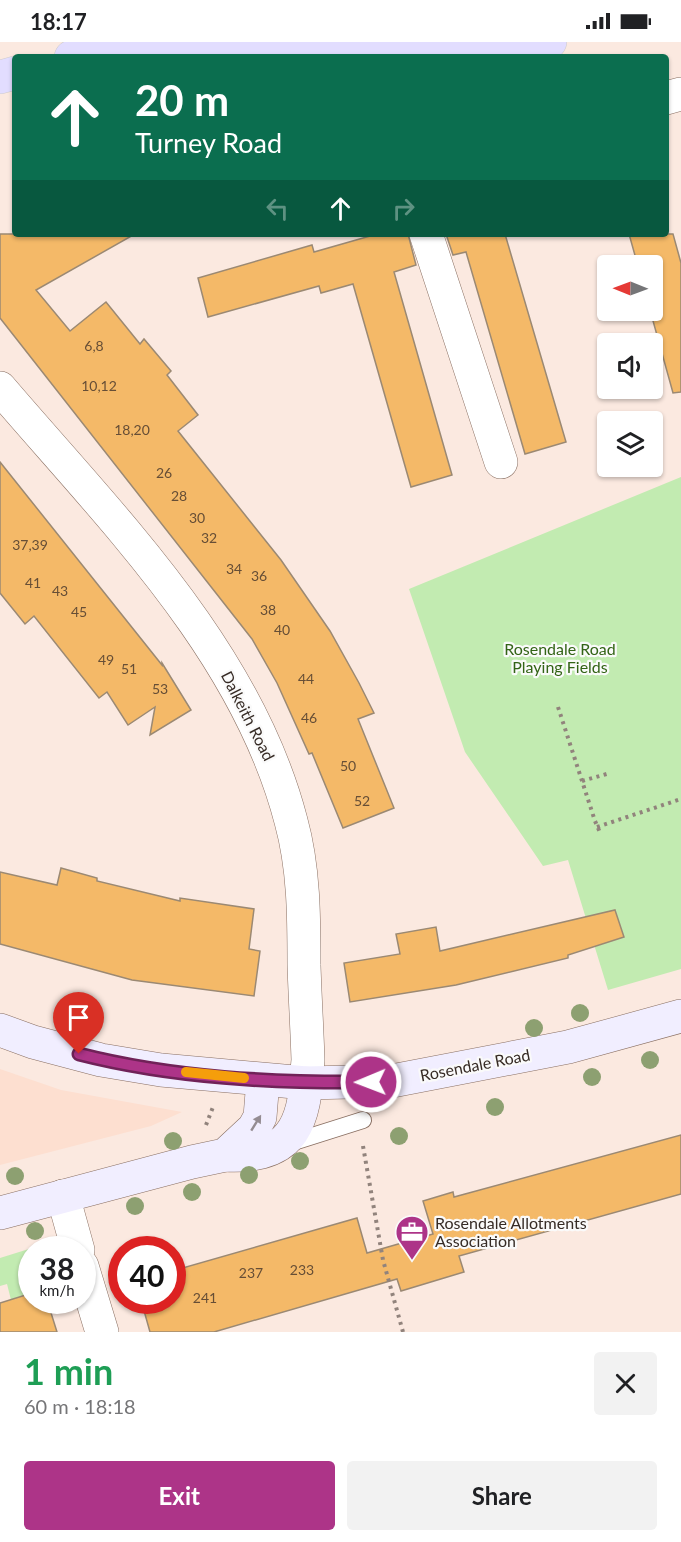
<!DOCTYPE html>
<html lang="en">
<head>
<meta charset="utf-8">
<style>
	:root { --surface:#fff; --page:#f2f2f2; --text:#202124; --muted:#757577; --accent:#ad3488 }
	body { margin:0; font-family:Lato,sans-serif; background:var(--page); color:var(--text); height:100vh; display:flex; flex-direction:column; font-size:22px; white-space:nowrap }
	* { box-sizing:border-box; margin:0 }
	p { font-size:20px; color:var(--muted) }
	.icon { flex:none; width:33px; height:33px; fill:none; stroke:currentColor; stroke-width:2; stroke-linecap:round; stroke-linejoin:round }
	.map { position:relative; height:1290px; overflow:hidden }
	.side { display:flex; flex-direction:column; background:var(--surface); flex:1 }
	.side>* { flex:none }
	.banner { position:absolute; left:12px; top:12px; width:657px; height:183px; border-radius:6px; box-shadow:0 2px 4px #0004; background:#0b6e4f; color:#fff; overflow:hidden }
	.needle { width:39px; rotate:271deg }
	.controls { position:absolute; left:597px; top:213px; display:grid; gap:12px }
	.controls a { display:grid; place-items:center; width:66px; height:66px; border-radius:6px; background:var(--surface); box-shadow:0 2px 4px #0004; font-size:30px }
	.speed { position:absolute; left:18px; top:1194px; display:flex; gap:12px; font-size:30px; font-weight:700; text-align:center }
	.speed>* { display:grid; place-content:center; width:78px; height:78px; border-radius:50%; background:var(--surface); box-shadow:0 2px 4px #0004; line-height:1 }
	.speed small { font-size:15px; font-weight:400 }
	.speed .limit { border:9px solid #d22; background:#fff; color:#111 }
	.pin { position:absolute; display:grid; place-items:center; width:51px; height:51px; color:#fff; margin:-62px -26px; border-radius:50% 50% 50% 0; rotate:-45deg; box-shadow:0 0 6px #0007 }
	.pin .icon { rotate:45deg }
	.me { position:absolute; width:66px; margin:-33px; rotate:269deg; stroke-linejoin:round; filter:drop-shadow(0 0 4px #0008) }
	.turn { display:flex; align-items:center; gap:21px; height:126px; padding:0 24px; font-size:27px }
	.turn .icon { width:78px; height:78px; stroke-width:2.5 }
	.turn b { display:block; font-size:42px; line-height:51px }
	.lanes { display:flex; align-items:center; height:57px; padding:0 24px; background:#0003; justify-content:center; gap:30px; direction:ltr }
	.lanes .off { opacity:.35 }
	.round { display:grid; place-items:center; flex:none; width:63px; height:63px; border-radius:6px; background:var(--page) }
	.headline { display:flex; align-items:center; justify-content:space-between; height:102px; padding:0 24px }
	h1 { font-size:36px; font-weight:700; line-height:45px; color:#1e9e55 }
	.button { display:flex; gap:12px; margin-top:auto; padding:12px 24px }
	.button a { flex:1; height:69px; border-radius:6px; background:var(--accent); color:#fff; font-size:24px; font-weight:700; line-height:69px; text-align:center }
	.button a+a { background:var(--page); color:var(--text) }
	.status { display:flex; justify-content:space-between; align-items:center; height:42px; padding:0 30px; background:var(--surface); direction:ltr }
	.status svg { height:16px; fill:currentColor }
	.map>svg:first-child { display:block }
	.built { fill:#fddfd0 }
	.green { fill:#c2ebb1 }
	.building { fill:#f4b968; stroke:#9b8973; stroke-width:1.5 }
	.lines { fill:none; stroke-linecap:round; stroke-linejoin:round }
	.lane-casing { stroke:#896f62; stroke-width:18 }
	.street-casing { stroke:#896f62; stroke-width:34 }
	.secondary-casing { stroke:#896f62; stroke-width:34 }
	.primary-casing { stroke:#cfcccb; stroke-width:34 }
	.path { stroke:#91837c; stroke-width:4; stroke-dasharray:3 4.5; stroke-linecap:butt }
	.lane { stroke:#fff; stroke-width:16 }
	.street { stroke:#fff; stroke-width:33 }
	.secondary { stroke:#f1eeff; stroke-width:33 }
	.primary { stroke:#e2ddff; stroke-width:33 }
	.tree { fill:#8da071 }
	.oneway { fill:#948c92 }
	.route-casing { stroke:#702258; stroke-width:15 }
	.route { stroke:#ad3488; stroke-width:10 }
	.slow { stroke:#f59e0b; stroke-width:10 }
	.labels { text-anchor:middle; stroke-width:4.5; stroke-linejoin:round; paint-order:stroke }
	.number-label { font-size:14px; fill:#664e36 }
	.park-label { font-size:16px; fill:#336416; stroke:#fafafa }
	.street-label { font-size:16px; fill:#362b25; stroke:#fafafa }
	.poi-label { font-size:16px; fill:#362b25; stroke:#fafafa; text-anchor:start }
</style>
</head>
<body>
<div class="status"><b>18:17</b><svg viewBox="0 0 49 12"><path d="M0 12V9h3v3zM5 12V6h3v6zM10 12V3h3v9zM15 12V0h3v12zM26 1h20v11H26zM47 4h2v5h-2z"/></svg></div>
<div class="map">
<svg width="681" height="1290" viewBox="0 0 681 1290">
	<rect width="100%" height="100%" fill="#fbe9e0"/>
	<path class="built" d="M0 1027 61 1048 182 1070 151 1084 0 1123Z"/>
	<g class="green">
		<path d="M681 435V927L608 948 568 818 543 824 465 710 409 547Z"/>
		<path d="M32 1206 31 1251 11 1258 7 1242 0 1244V1216Z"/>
	</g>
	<g class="building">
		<path d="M0 192H135L36 248 70 289 106 260 140 302 144 297 171 329 167 333 198 373 178 389 281 518 330 589 359 641 374 671 358 677 394 766 343 786 312 711 309 712 277 641 252 597 0 276Z"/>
		<path d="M377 192H408L416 223 394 230 452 433 411 445 353 242 321 251 319 244 208 275 198 236 312 203 314 210Z"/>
		<path d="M446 192H505L566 400 525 412 466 210 453 213Z"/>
		<path d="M629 192H673L681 221V350L673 351 650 268H652V224H638Z"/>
		<path d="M0 420 162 623V621L191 668 150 693 155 665 128 683 107 650 99 656 34 574 25 582 0 551Z"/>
		<path d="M61 826 97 836V839L180 859V856L254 867 249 907 260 909 254 954 132 938 0 902V830L57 843Z"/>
		<path d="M615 868 624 895 568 913V916L456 943 350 960 344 921 400 912 396 892 436 885 440 909Z"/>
		<path d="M681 1093V1152L459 1214 464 1230 401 1249 397 1237 214 1290H150L141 1258H172V1229L357 1176 367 1211 433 1192 423 1159 453 1150 454 1155Z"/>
		<path d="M32 1251V1258H47L57 1290H0V1261Z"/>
	</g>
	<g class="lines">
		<g class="lane-casing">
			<path id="lane" d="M284 1103 363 1078"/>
		</g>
		<g class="street-casing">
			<g id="street">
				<path d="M666 56 681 52"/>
				<path d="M426 192 501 420"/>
				<path d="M0 346C111 476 247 609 291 779 304 826 304 875 304 923 305 955 307 986 308 1018L306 1041"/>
				<path d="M63 1154 78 1208"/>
				<path d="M82 1224 102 1290"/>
			</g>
		</g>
		<g class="secondary-casing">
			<g id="secondary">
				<path d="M0 988 33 1000 101 1018 161 1028 306 1041 392 1039 568 1005 681 974"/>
				<path d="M225 1113C280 1116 302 1095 306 1041"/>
				<path d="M0 1171 192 1120 225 1113 254 1086 260 1075 263 1038"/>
			</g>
		</g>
		<g class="primary-casing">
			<g id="primary">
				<path d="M71 15 96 8 225 5 344 12 488 13 550 0"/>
				<path d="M0 35 15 31"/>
			</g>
		</g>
		<g class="path">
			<path d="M558 665 595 779 601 793"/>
			<path d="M582 739 610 731"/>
			<path d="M597 785 681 757"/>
			<path d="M206 1083 213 1065"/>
			<path d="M363 1104 383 1218 403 1290"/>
		</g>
		<use href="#lane" class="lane"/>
		<use href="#street" class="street"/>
		<use href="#secondary" class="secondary"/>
		<use href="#primary" class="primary"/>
	</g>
	<g class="tree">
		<circle cx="580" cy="971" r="9"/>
		<circle cx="534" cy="986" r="9"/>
		<circle cx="650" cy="1018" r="9"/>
		<circle cx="592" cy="1035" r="9"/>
		<circle cx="495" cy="1065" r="9"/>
		<circle cx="399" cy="1094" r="9"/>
		<circle cx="173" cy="1099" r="9"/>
		<circle cx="300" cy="1119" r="9"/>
		<circle cx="249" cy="1133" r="9"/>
		<circle cx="15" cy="1134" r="9"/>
		<circle cx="192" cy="1150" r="9"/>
		<circle cx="135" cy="1164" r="9"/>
		<circle cx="35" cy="1189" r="9"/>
	</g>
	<defs><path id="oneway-solid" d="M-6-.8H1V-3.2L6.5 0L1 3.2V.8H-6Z" transform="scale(1.5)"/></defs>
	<use class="oneway" href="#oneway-solid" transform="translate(256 1081) rotate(-58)"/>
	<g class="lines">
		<g class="route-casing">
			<path id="route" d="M79 1012C173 1036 274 1041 371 1040"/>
		</g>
		<use href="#route" class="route"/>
		<path class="slow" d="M186 1030 244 1036"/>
	</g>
	<defs>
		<g id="office-pin" transform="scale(1.725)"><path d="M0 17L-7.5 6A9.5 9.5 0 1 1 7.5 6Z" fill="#ad3488" stroke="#fafafa"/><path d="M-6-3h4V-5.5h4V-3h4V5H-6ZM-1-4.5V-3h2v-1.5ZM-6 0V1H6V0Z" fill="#fff"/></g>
	</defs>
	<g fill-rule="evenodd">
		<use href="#office-pin" x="412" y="1190"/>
	</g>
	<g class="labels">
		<g class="number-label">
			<text x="94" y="309">6,8</text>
			<text x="99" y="349">10,12</text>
			<text x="132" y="393">18,20</text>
			<text x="164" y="436">26</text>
			<text x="179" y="459">28</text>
			<text x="197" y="481">30</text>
			<text x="209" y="501">32</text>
			<text x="30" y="508">37,39</text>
			<text x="234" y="532">34</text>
			<text x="259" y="539">36</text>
			<text x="33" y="546">41</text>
			<text x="60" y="554">43</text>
			<text x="268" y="573">38</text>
			<text x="79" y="575">45</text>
			<text x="282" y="593">40</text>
			<text x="106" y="623">49</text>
			<text x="129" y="632">51</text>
			<text x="306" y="642">44</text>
			<text x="160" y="652">53</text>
			<text x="309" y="681">46</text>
			<text x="348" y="729">50</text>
			<text x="362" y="764">52</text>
			<text x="302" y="1233">233</text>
			<text x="251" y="1236">237</text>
			<text x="205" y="1261">241</text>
		</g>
		<g class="park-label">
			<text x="560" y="613">Rosendale Road<tspan x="560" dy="18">Playing Fields</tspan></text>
		</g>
		<g class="street-label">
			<text transform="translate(248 674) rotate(63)" y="6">Dalkeith Road</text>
			<text transform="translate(475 1023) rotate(-11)" y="6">Rosendale Road</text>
		</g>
		<g class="poi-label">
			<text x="435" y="1187">Rosendale Allotments<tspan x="435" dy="18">Association</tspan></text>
		</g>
	</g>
</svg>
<div class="controls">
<a><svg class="needle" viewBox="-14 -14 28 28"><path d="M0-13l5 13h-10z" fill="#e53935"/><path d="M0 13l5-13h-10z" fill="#757577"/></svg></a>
<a><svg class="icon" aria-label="sound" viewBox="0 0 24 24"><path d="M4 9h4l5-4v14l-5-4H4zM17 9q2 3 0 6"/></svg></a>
<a><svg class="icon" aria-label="layers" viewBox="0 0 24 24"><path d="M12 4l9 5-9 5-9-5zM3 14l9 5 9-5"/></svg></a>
</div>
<div class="speed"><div>38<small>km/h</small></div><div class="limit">40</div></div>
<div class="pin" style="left:79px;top:1012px;background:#d93025"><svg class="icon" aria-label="arrive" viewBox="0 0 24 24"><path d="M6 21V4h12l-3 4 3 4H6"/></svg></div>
<svg class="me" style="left:371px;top:1040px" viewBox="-20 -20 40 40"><circle r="17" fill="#ad3488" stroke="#fff" stroke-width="3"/><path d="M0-11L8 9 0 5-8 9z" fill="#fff"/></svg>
<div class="banner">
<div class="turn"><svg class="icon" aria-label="ahead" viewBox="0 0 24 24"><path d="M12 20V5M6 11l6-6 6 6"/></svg><div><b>20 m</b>Turney Road</div></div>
<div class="lanes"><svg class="icon off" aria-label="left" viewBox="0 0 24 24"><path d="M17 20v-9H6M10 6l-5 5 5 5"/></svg><svg class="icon" aria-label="ahead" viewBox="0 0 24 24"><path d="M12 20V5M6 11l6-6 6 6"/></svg><svg class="icon off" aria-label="right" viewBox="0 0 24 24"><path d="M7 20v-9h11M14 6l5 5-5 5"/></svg></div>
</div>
</div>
<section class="side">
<div class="headline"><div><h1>1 min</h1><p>60 m · 18:18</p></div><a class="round"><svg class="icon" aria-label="close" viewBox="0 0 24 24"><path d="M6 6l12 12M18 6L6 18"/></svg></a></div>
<div class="button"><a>Exit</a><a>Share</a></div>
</section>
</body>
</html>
